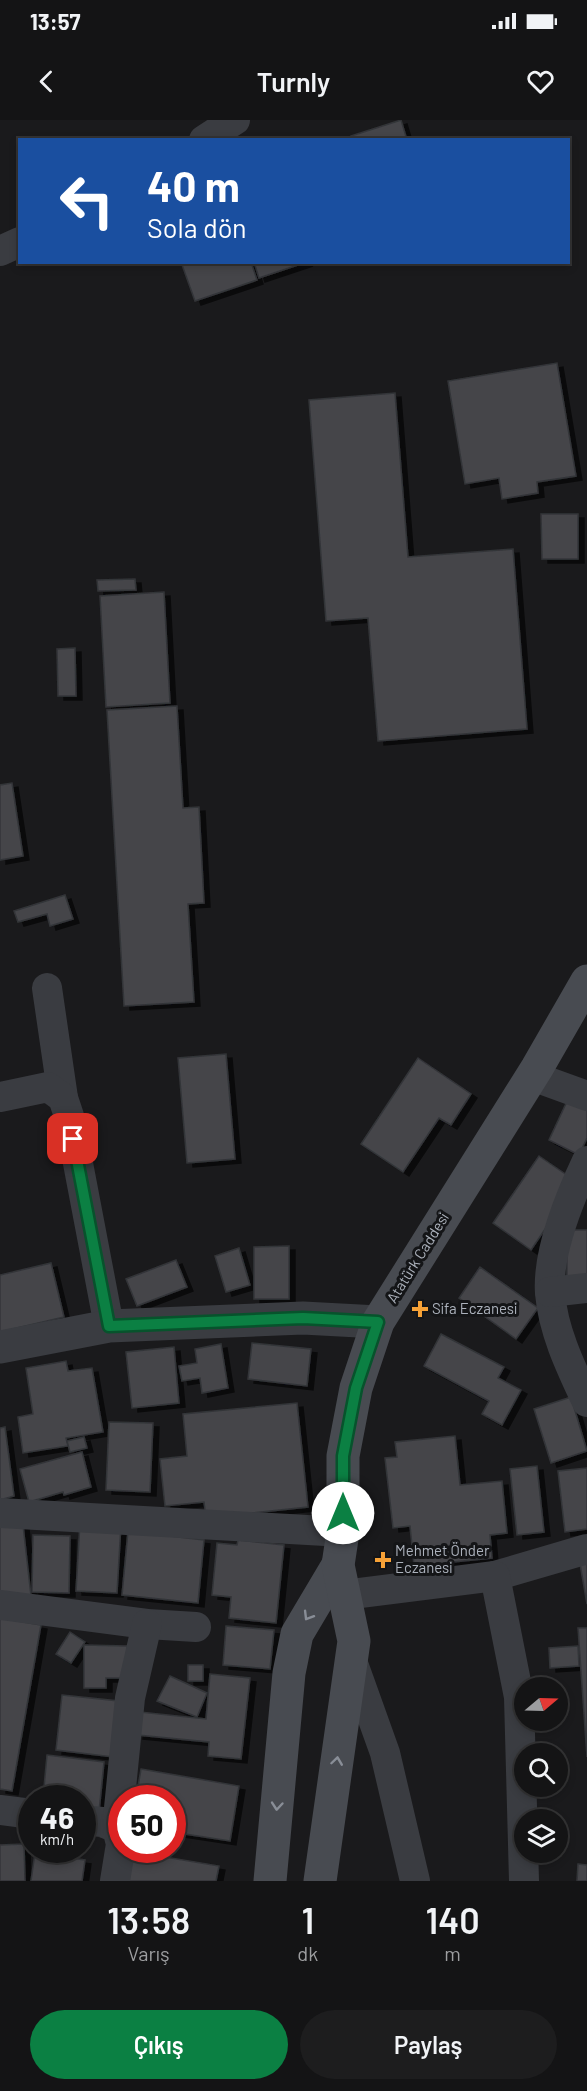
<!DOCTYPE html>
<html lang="tr">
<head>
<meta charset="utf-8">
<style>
	:root { --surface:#141415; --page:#1d1d1e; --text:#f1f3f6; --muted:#9d9ea0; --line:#333334; --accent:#0b8043 }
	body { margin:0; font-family:Barlow,sans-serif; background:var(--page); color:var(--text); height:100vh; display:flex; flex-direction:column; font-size:22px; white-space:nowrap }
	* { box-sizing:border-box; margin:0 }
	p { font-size:20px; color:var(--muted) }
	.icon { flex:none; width:33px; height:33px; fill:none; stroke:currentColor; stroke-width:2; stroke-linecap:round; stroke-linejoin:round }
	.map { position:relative; height:1761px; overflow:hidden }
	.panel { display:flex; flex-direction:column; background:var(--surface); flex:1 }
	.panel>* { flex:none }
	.banner { position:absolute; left:18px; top:18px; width:552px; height:126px; border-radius:0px; box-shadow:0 3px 9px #0003,0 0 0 2px var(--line); background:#1a4fa0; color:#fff; overflow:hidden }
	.needle { width:39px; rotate:71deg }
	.controls { position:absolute; left:514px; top:1557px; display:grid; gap:12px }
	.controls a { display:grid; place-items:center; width:54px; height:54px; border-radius:50%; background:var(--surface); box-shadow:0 3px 9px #0003,0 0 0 2px var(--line); font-size:30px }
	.speed { position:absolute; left:18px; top:1665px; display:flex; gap:12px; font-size:30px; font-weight:700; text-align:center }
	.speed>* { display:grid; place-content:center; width:78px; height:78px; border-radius:50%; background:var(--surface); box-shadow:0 3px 9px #0003,0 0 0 2px var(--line); line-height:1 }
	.speed small { font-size:15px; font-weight:400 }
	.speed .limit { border:9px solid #d22; background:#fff; color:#111 }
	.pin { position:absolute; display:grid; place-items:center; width:51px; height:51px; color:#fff; margin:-26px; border-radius:12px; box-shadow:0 3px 9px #0006 }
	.me { position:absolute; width:66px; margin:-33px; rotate:0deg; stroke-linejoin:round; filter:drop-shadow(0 0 4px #0008) }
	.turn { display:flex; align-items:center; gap:21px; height:126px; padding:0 30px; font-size:27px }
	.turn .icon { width:78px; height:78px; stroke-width:2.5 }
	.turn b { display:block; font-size:42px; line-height:51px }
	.eta { display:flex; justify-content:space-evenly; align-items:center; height:102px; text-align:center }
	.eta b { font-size:36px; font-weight:600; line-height:42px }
	.primary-button { display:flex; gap:12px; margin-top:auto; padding:12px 30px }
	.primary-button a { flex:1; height:69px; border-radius:36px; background:var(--accent); color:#fff; font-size:24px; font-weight:600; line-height:69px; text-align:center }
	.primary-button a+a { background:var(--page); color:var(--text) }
	.status { display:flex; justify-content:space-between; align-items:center; height:42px; padding:0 30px; background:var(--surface); direction:ltr }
	.status svg { height:16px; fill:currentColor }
	header { display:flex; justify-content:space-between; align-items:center; height:78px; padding:0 30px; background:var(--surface); font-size:27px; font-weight:600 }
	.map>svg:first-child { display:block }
	.building { fill:#444549; stroke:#333438; stroke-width:1.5; filter:url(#shadow) }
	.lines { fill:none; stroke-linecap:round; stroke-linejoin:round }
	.minor { stroke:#3a3c41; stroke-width:30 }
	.tertiary { stroke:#3a3c41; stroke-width:33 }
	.secondary { stroke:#484b51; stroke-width:33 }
	.oneway { stroke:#898e97 }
	.route-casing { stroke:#07532c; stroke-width:15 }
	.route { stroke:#0b8043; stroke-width:10 }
	.poi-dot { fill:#f7a237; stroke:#141517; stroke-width:2 }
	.labels { text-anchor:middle; stroke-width:6; stroke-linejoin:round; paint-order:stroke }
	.street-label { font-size:15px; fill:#acb2bc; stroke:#141517 }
	.poi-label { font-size:15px; fill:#acb2bc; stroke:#141517; text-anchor:start }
</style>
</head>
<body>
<div class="status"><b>13:57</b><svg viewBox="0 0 49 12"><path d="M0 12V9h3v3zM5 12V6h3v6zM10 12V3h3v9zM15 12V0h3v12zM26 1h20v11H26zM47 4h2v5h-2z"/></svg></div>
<header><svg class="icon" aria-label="back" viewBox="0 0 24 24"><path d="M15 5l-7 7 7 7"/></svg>Turnly<svg class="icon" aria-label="heart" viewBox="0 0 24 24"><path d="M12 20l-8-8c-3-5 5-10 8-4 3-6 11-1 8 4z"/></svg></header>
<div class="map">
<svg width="587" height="1761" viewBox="0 0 587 1761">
	<defs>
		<filter id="shadow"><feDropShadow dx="6" dy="4" stdDeviation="0" flood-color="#0009"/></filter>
	</defs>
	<rect width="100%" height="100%" fill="#1a1a1c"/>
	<g class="building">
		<path d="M401 0 407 20H352L351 16Z"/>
		<path d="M181 142H251L257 160 195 181Z"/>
		<path d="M254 142H307L259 158Z"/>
		<path d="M557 243 576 356 537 362 538 373 502 379 499 358 465 364 448 261Z"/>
		<path d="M395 273 408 437 513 429 527 609 378 621 368 498 326 501 309 280Z"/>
		<path d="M541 394H578V439H542Z"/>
		<path d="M135 459 136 470 98 471 97 460Z"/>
		<path d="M164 472 170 583 106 587 100 476Z"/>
		<path d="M75 528 76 576H58L57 529Z"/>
		<path d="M177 586 183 688 199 687 204 783 188 784 194 882 124 886 107 590Z"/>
		<path d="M12 663 23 736 0 740V665Z"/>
		<path d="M65 775 73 799 50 806 47 794 18 802 14 791Z"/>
		<path d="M226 934 235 1039 187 1043 178 938Z"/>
		<path d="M418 938 471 974 451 1005 439 998 403 1052 361 1024Z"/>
		<path d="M570 975 587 983V1018L579 1035 549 1020Z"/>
		<path d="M539 1036 577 1062 531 1130 493 1103Z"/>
		<path d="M567 1110H587V1160L567 1159Z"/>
		<path d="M289 1126V1179H254V1127Z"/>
		<path d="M239 1128 250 1165 226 1172 215 1136Z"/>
		<path d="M176 1140 187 1167 137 1186 126 1159Z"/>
		<path d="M51 1143 64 1197 0 1212V1155Z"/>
		<path d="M480 1147 538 1188 516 1219 459 1178Z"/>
		<path d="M441 1214 504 1247 498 1258 521 1270 502 1305 482 1294 489 1281 424 1246Z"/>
		<path d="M252 1223 311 1229 307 1266 248 1259Z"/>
		<path d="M221 1224 228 1268 202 1273 200 1258 182 1261 179 1246 197 1243 195 1229Z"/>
		<path d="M174 1227 179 1283 132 1288 126 1232Z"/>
		<path d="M66 1241 68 1251 92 1248 103 1312 66 1318 68 1326 23 1333 18 1297 33 1294 26 1248Z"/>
		<path d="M571 1277 587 1331 551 1343 534 1289Z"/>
		<path d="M297 1283 308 1387 206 1398 204 1382 165 1386 160 1339 187 1336 183 1294Z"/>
		<path d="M109 1302 153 1303 150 1372 106 1370Z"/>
		<path d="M5 1307 14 1376 0 1380V1308Z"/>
		<path d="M455 1316 460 1365 502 1361 507 1413 490 1415 492 1438 414 1446 410 1406 393 1408 385 1338 397 1337 395 1322Z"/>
		<path d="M84 1317 87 1328 70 1332 67 1321Z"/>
		<path d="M82 1332 91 1367 64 1375 63 1372 29 1382 20 1349Z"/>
		<path d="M537 1346 544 1412 517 1415 510 1349Z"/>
		<path d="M587 1348V1409L565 1412 558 1351Z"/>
		<path d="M80 1402 121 1405 117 1473 76 1471Z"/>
		<path d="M23 1405 31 1476 0 1479V1407Z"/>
		<path d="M128 1411 204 1420 198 1483 122 1475Z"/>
		<path d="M33 1415 70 1416 69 1473 32 1472Z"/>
		<path d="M238 1420 284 1425 276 1503 229 1498 231 1477 212 1475 217 1423 237 1425Z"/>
		<path d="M587 1443V1484L580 1444Z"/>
		<path d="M0 1498 41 1505 12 1671 0 1669Z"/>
		<path d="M226 1506 274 1510 270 1549 223 1545Z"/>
		<path d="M578 1508H587V1637Z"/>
		<path d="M70 1512 85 1522 71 1543 56 1534Z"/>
		<path d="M84 1525 127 1526V1558H106V1568H84Z"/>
		<path d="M578 1526 579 1546 550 1548 549 1528Z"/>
		<rect x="188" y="1545" width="15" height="16"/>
		<path d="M210 1554 250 1558 241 1639 208 1636 209 1622 137 1615 140 1592 206 1599Z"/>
		<path d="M170 1556 207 1573 197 1597 157 1581Z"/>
		<path d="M62 1575 119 1581 113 1637 56 1630Z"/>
		<path d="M47 1635 104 1642 99 1692 82 1690V1678H43Z"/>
		<path d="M141 1649 239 1666 230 1721 172 1712V1678H136Z"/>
		<path d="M24 1724 25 1761H0V1725Z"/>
		<path d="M129 1731 219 1746 216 1761H124Z"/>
		<path d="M35 1733 85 1740 82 1761H31Z"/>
		<path d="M578 1744 587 1745V1761H577Z"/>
	</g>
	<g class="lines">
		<g class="minor">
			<path d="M204 20 235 0"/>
			<path d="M0 131 20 122"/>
			<path d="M47 868 63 978"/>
			<path d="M532 956 587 976"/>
			<path d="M0 977 48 967 63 978 69 996 109 1206"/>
			<path d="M587 1041C570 1077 547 1132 550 1173 553 1211 571 1248 587 1282"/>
			<path d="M550 1172 587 1168"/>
			<path d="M0 1393 343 1412"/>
			<path d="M495 1456 587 1429"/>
			<path d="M344 1475 495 1456 519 1577 524 1761"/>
			<path d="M0 1485 147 1504 196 1507"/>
			<path d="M351 1538 385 1633 415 1761"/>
			<path d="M0 1690 32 1694"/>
			<path d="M82 1700 102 1702 117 1708 121 1724 115 1761"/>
			<path d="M117 1708 130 1578 147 1504"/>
		</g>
		<path class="tertiary" d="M0 1227 109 1206 303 1198 378 1202"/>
		<g class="secondary">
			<path d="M270 1761 289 1553 297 1514 338 1445"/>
			<path d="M320 1761 354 1521 338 1445 343 1412V1336L356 1268 378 1202 537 948 587 861"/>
		</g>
	</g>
	<defs><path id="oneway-chevron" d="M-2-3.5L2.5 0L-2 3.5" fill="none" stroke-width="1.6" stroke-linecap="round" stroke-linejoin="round" transform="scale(1.5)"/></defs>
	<g class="oneway">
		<use href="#oneway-chevron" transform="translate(308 1496) rotate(121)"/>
		<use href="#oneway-chevron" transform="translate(337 1641) rotate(-82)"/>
		<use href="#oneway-chevron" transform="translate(277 1686) rotate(95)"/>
	</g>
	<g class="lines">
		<g class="route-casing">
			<path id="route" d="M73 1019 109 1206 303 1198 378 1202 356 1268 343 1336V1393"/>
		</g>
		<use href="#route" class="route"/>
	</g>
	<g class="poi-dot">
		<path d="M417 1180h6v6h6v6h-6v6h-6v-6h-6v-6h6z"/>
		<path d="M380 1431h6v6h6v6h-6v6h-6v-6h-6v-6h6z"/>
	</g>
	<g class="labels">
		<g class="street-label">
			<text transform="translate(418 1138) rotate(-58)" y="5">Atatürk Caddesi</text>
		</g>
		<g class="poi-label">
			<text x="432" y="1194">Sifa Eczanesi</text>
			<text x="395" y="1436">Mehmet Önder<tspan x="395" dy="17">Eczanesi</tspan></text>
		</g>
	</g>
</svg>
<div class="controls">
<a><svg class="needle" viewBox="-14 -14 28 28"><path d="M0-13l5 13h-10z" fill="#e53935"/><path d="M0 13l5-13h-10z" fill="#9d9ea0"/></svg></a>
<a><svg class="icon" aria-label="search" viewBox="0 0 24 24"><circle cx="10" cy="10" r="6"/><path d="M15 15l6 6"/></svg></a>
<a><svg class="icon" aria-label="layers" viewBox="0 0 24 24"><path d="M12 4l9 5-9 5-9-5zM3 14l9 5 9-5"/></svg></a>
</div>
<div class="speed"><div>46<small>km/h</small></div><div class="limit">50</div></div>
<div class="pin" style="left:73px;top:1019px;background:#d93025"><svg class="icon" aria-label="arrive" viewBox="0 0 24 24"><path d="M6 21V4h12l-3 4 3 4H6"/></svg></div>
<svg class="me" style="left:343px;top:1393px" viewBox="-20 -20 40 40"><circle r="19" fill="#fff"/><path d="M0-13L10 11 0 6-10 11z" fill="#0b8043"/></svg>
<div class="banner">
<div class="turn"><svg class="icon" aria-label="left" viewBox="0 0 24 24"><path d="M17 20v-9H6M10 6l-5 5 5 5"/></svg><div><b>40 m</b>Sola dön</div></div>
</div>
</div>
<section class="panel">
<div class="eta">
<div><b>13:58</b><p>Varış</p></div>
<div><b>1</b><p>dk</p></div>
<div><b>140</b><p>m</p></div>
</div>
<div class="primary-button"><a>Çıkış</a><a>Paylaş</a></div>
</section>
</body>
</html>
